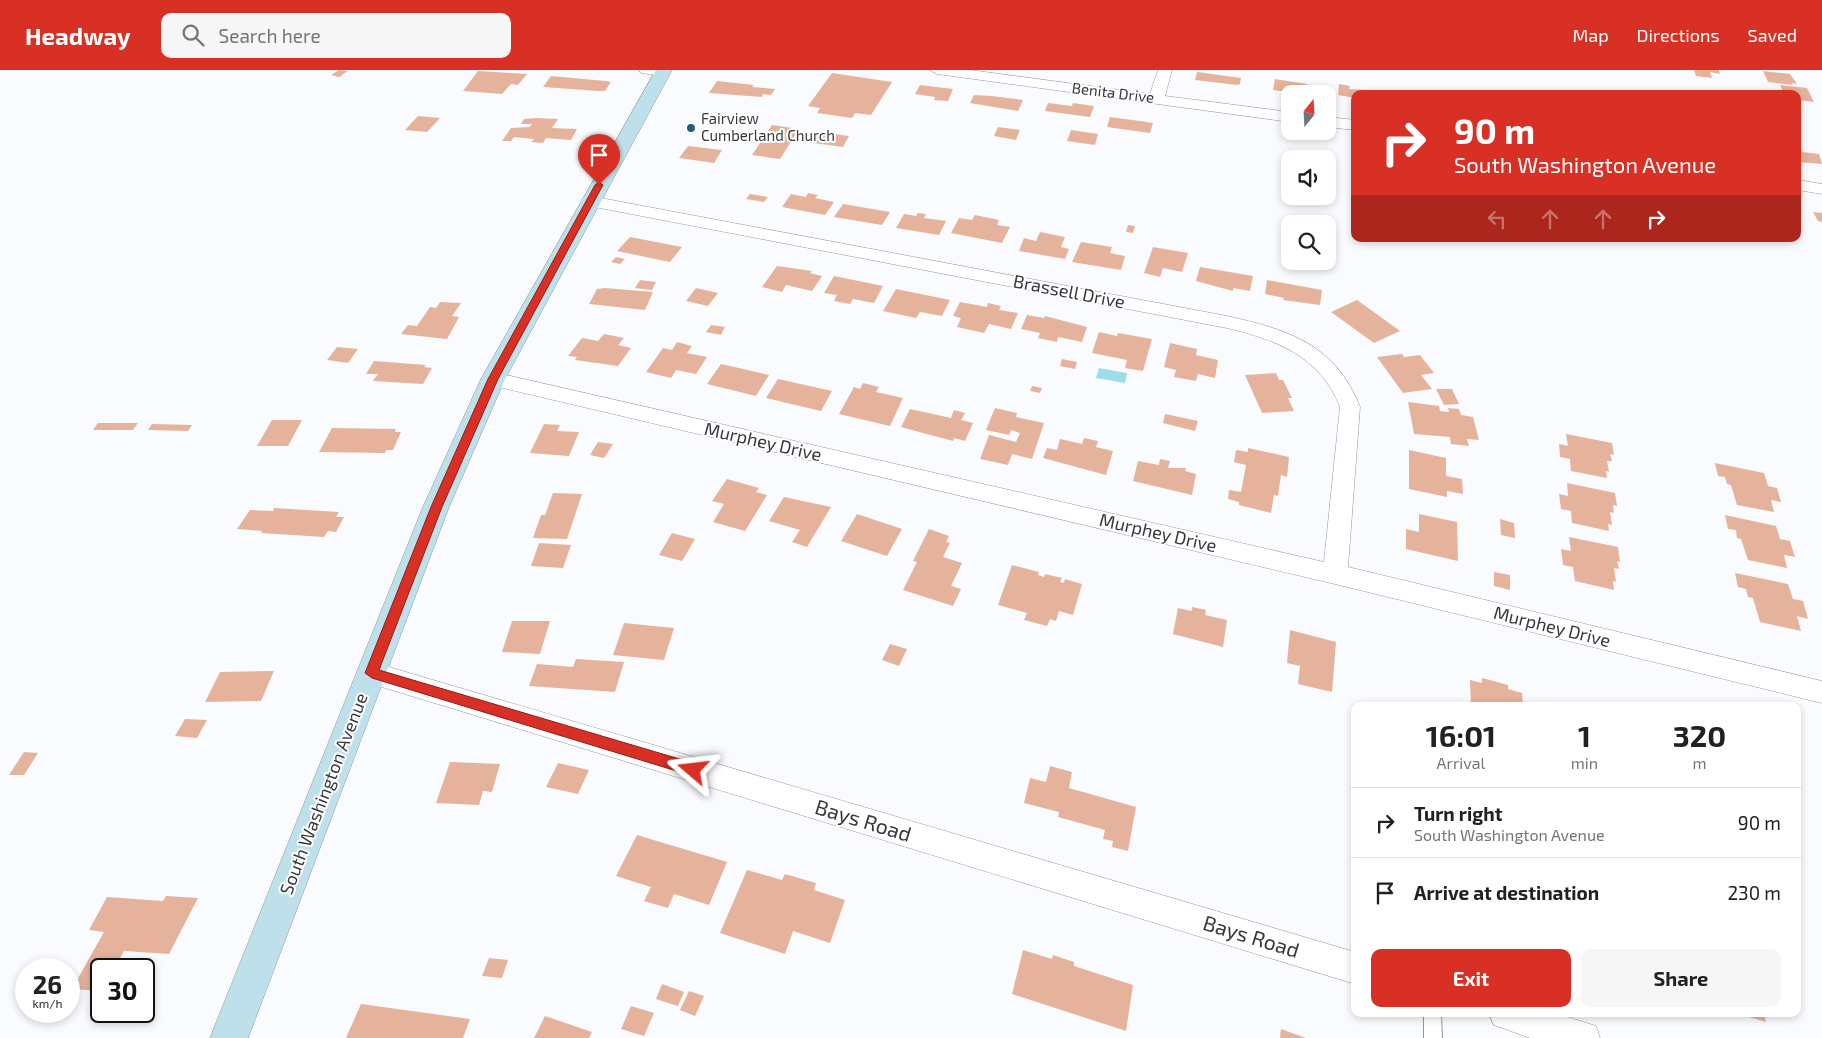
<!DOCTYPE html>
<html lang="en">
<head>
<meta charset="utf-8">
<style>
	:root { --surface:#fff; --page:#f6f6f6; --text:#202124; --muted:#757577; --line:#e0e0e0; --accent:#d93025 }
	body { margin:0; font-family:"Exo 2",sans-serif; background:var(--page); color:var(--text); height:100vh; display:flex; flex-direction:column; font-size:19px; white-space:nowrap }
	* { box-sizing:border-box; margin:0 }
	p { font-size:16px; color:var(--muted) }
	.icon { flex:none; width:28px; height:28px; fill:none; stroke:currentColor; stroke-width:2; stroke-linecap:round; stroke-linejoin:round }
	.map { position:relative; flex:1; overflow:hidden }
	.details { position:absolute; left:1351px; top:632px; width:450px; height:315px; display:flex; flex-direction:column; background:var(--surface); border-radius:10px; box-shadow:0 2px 8px #0003 }
	.details>* { flex:none }
	.banner { position:absolute; left:1351px; top:20px; width:450px; height:152px; border-radius:10px; box-shadow:0 2px 8px #0003; background:#d93025; color:#fff; overflow:hidden }
	.needle { width:32px; rotate:18deg }
	.tools { position:absolute; left:1281px; top:15px; display:grid; gap:10px }
	.tools a { display:grid; place-items:center; width:55px; height:55px; border-radius:10px; background:var(--surface); box-shadow:0 2px 8px #0003; font-size:25px }
	.speed { position:absolute; left:15px; top:888px; display:flex; gap:10px; font-size:25px; font-weight:700; text-align:center }
	.speed>* { display:grid; place-content:center; width:65px; height:65px; border-radius:50%; background:var(--surface); box-shadow:0 2px 8px #0003; line-height:1 }
	.speed small { font-size:12px; font-weight:400 }
	.speed .limit { border:2px solid #111; border-radius:8px; background:#fff; color:#111 }
	.pin { position:absolute; display:grid; place-items:center; width:42px; height:42px; color:#fff; margin:-51px -21px; border-radius:50% 50% 50% 0; rotate:-45deg; box-shadow:0 0 5px #0007 }
	.pin .icon { rotate:45deg }
	.me { position:absolute; width:55px; margin:-28px; rotate:287deg; stroke-linejoin:round; filter:drop-shadow(0 0 4px #0008) }
	.turn { display:flex; align-items:center; gap:18px; height:105px; padding:0 20px; font-size:22px }
	.turn .icon { width:65px; height:65px; stroke-width:2.5 }
	.turn b { display:block; font-size:35px; line-height:42px }
	.lanes { display:flex; align-items:center; height:48px; padding:0 20px; background:#0003; justify-content:center; gap:25px; direction:ltr }
	.lanes .off { opacity:.35 }
	.eta { display:flex; justify-content:space-evenly; align-items:center; height:85px; text-align:center }
	.eta b { font-size:30px; font-weight:700; line-height:35px }
	.primary-button { display:flex; gap:10px; margin-top:auto; padding:10px 20px }
	.primary-button a { flex:1; height:58px; border-radius:10px; background:var(--accent); color:#fff; font-size:20px; font-weight:700; line-height:58px; text-align:center }
	.primary-button a+a { background:var(--page); color:var(--text) }
	ul { padding:0; list-style:none }
	li { display:flex; align-items:center; gap:15px; height:70px; padding:0 20px; border-top:1px solid var(--line) }
	li div { flex:1 }
	li b { display:block; font-size:19px }
	li em { font-style:normal }
	header { display:flex; align-items:center; gap:30px; box-sizing:border-box; height:70px; padding:0 25px; background:var(--accent); color:#fff }
	header strong { font-size:24px }
	nav { display:flex; gap:28px; margin-inline-start:auto; font-size:18px }
	.search { width:350px; height:45px; background:var(--page); display:flex; align-items:center; gap:12px; box-sizing:border-box; padding:0 18px; border-radius:10px; color:var(--muted); font-size:19px }
	.map>svg:first-child { display:block }
	.water { fill:#9cdee8 }
	.building { fill:#e5b39c }
	.lines { fill:none; stroke-linecap:round; stroke-linejoin:round }
	.lane-casing { stroke:#92969d; stroke-width:2 }
	.street-casing { stroke:#92969d; stroke-width:1 }
	.secondary-casing { stroke:#92969d; stroke-width:1 }
	.lane { fill:#fff; fill-rule:evenodd }
	.street { fill:#fff; fill-rule:evenodd }
	.secondary { fill:#bee0ea; fill-rule:evenodd }
	.route { fill:#d93025; stroke:#8d1f18 }
	.poi-dot { fill:#206075; stroke:#fff; stroke-width:2 }
	.labels { text-anchor:middle; stroke-width:4; stroke-linejoin:round; paint-order:stroke }
	.far-street-label { font-size:15px; fill:#36383b; stroke:#fff }
	.far-poi-label { font-size:15px; fill:#36383b; stroke:#fff; text-anchor:start }
	.street-label { font-size:18px; fill:#36383b; stroke:#fff }
	.near-street-label { font-size:21px; fill:#36383b; stroke:#fff }
</style>
</head>
<body>
<header>
<strong>Headway</strong>
<div class="search"><svg class="icon" aria-label="search" viewBox="0 0 24 24"><circle cx="10" cy="10" r="6"/><path d="M15 15l6 6"/></svg>Search here</div>
<nav><a>Map</a><a>Directions</a><a>Saved</a></nav>
</header>
<div class="map">
<svg width="1822" height="968" viewBox="0 0 1822 968">
	<rect width="100%" height="100%" fill="#f9fbfe"/>
	<path class="water" d="M1099 298 1127 303 1125 313 1096 308Z"/>
	<g class="building">
		<path d="M339 0 348 1 339 7 331 5Z"/>
		<path d="M1694 0H1719L1720 4 1710 2 1712 8 1696 6Z"/>
		<path d="M478 1 527 4 518 15 511 14 502 24 463 21Z"/>
		<path d="M1763 1 1790 4 1797 14 1791 13 1793 15 1768 12Z"/>
		<path d="M1197 2 1241 8 1240 14 1237 15 1195 10Z"/>
		<path d="M832 3 892 12 871 45 855 43 852 48 817 43 820 38 808 36Z"/>
		<path d="M551 6 606 11 611 12 605 21H598L543 17Z"/>
		<path d="M1275 9 1307 14 1306 19 1303 18 1302 24 1273 20Z"/>
		<path d="M717 11 754 15 752 17 775 19 771 25 763 24 762 27 709 23Z"/>
		<path d="M1339 14 1350 16 1349 19 1366 20V24H1355V28L1338 25Z"/>
		<path d="M920 15 953 19 948 31 934 30 935 27 915 24Z"/>
		<path d="M1780 15 1807 18 1814 32 1798 30V24H1784Z"/>
		<path d="M974 25 992 26 1023 30 1018 41 970 33Z"/>
		<path d="M1048 33 1072 36 1073 33 1094 36 1090 47 1045 41Z"/>
		<path d="M418 46 440 48 427 62 405 60Z"/>
		<path d="M1110 47 1140 51 1153 53 1150 63 1107 57Z"/>
		<path d="M536 48 558 49 552 58 577 59 571 70 546 68 543 73 531 72 534 69 514 67 511 71H502L511 58 530 57 532 54H521L524 49Z"/>
		<path d="M772 55 799 59 780 89 752 85Z"/>
		<path d="M998 57 1020 60 1016 70 994 66Z"/>
		<path d="M1071 60 1098 64 1095 75 1067 71Z"/>
		<path d="M813 61 849 66 843 77 806 72Z"/>
		<path d="M688 76 722 80 714 93 679 88Z"/>
		<path d="M1798 77 1802 82 1819 84 1822 94 1798 92Z"/>
		<path d="M808 123 818 125 815 128 834 132 825 145 782 137 791 124 806 127Z"/>
		<path d="M750 124 768 127 764 132 746 129Z"/>
		<path d="M843 134 890 142 882 155 834 147Z"/>
		<path d="M1813 142 1822 143V152L1818 151Z"/>
		<path d="M918 143 926 144 924 148 946 151 939 165 896 158 904 144 916 146Z"/>
		<path d="M975 145 999 150 997 155 1010 157 1002 173 951 163 959 148 972 150Z"/>
		<path d="M1128 155 1135 156 1133 163 1126 162Z"/>
		<path d="M1040 162 1065 167 1061 177 1069 179 1065 189 1019 181 1024 168 1036 171Z"/>
		<path d="M630 167 682 177 670 192 617 181Z"/>
		<path d="M1081 172 1112 177 1110 183 1125 186 1121 200 1072 192Z"/>
		<path d="M1153 177 1188 183 1182 202 1163 198 1160 207 1144 203Z"/>
		<path d="M616 187 625 189 620 194 611 192Z"/>
		<path d="M777 196 812 201 810 203 822 206 812 221 786 215 782 222 762 217Z"/>
		<path d="M1200 197 1253 206 1250 221 1233 218V221L1196 211Z"/>
		<path d="M834 206 883 216 874 233 853 229 850 234 834 231 837 225 824 223Z"/>
		<path d="M640 210 656 212 652 220 635 218Z"/>
		<path d="M1267 210 1322 220 1320 235 1283 230 1284 228 1265 224Z"/>
		<path d="M605 218 653 222 645 240 589 234 597 219Z"/>
		<path d="M696 218 718 223 708 236 686 231Z"/>
		<path d="M896 219 950 230 942 246 920 242 916 248 883 241Z"/>
		<path d="M1357 230 1400 261 1374 273 1331 242Z"/>
		<path d="M440 232 461 233 452 246 459 247 447 269 401 264 408 255 417 256 430 237 436 238Z"/>
		<path d="M960 232 987 237 988 233 1001 236 999 240 1018 243 1011 259 989 254 984 263 957 257 961 248 953 246Z"/>
		<path d="M1027 245 1044 248 1045 246 1087 257 1082 272 1058 267 1057 272 1038 268 1040 263 1021 259Z"/>
		<path d="M711 255 725 257 721 265 706 262Z"/>
		<path d="M1099 262 1117 266 1118 263 1152 269 1143 301 1125 298 1127 290 1092 283Z"/>
		<path d="M604 264 624 268 618 275 631 278 618 296 575 290 577 287 568 286 582 268 598 271Z"/>
		<path d="M677 272 692 276 687 283 707 287 696 304 676 300 671 308 646 302 663 278 672 280Z"/>
		<path d="M1170 273 1197 279 1196 285 1218 290 1215 308 1198 304 1196 311 1174 307 1176 300 1164 297Z"/>
		<path d="M337 277 358 279 348 293 327 290Z"/>
		<path d="M1402 284 1404 287 1420 285 1434 303 1421 305 1432 319 1403 323 1377 287Z"/>
		<path d="M1062 289 1077 292 1075 299 1060 296Z"/>
		<path d="M374 291 426 295 424 297 432 298 423 314 373 311 378 304H366Z"/>
		<path d="M721 294 769 305 756 326 707 314Z"/>
		<path d="M1276 303 1279 310H1283L1292 328H1288L1294 341 1262 343 1245 305Z"/>
		<path d="M778 309 832 321 821 341 766 328Z"/>
		<path d="M863 313 879 317 876 322 903 328 890 356 839 344 854 317 860 319Z"/>
		<path d="M1032 316 1042 318 1040 323 1030 321Z"/>
		<path d="M1436 319H1452L1459 334 1444 335Z"/>
		<path d="M1408 332 1439 336 1440 341 1449 342 1448 338 1459 339 1461 345 1473 347 1479 370 1467 369 1469 376 1451 374 1450 367 1414 364Z"/>
		<path d="M995 338 1017 343 1016 347 1044 353 1032 389 1012 384 1008 395 980 389 989 365 1016 372 1020 363 1011 360 1009 365 986 360Z"/>
		<path d="M910 339 951 348 954 340 965 343 961 350 973 353 965 371 954 368 953 371 901 357Z"/>
		<path d="M1165 344 1198 351 1195 361 1163 353Z"/>
		<path d="M272 350H302L288 376H257Z"/>
		<path d="M98 353H138L133 360H93Z"/>
		<path d="M152 354 192 355 188 361 148 360Z"/>
		<path d="M544 354 560 355 557 361 579 362 569 386 530 383Z"/>
		<path d="M332 358 396 359 395 362H401L393 380H386L385 383 319 382Z"/>
		<path d="M1566 364 1612 373 1614 385 1610 384 1612 391H1607L1609 402 1606 401 1607 408 1571 401 1570 389 1560 387 1559 374 1568 376Z"/>
		<path d="M1084 368 1098 371 1096 377 1113 381 1106 405 1043 388 1047 378 1057 380 1060 369 1082 374Z"/>
		<path d="M598 372 613 374 604 388 590 385Z"/>
		<path d="M1248 378 1289 387 1287 407 1281 405 1278 426 1274 425 1271 443 1239 435V432L1228 429 1229 420 1241 422 1246 395 1234 392 1236 380 1248 382Z"/>
		<path d="M1409 380 1446 388V406L1462 409 1463 424 1447 421V427L1409 419Z"/>
		<path d="M1160 389 1170 391 1168 398H1186L1185 401 1196 404 1192 425 1133 411 1138 391 1159 395Z"/>
		<path d="M1715 393 1764 403 1768 416 1777 418 1781 432 1771 430 1774 442 1737 435 1731 415 1727 414 1725 407 1718 406Z"/>
		<path d="M727 409 759 418 756 422 767 425 745 461 713 452 724 434 712 431Z"/>
		<path d="M1567 413 1615 423 1617 436 1613 435 1614 443 1610 442 1612 455 1608 454 1609 461 1572 453 1571 441 1561 439 1559 424 1568 426Z"/>
		<path d="M553 423 582 424 567 469 533 468 541 445H545Z"/>
		<path d="M784 427 831 437 807 477 792 472 800 460 769 451Z"/>
		<path d="M274 438 339 442 336 447H344L336 462 328 461 324 467 261 463 262 461 237 459 250 440 273 441Z"/>
		<path d="M857 444 902 459 887 486 841 471Z"/>
		<path d="M1419 444 1457 452 1458 491 1406 479V459L1419 462Z"/>
		<path d="M1725 445 1776 456 1780 469 1790 471 1795 487 1784 485 1787 498 1748 490 1741 469 1737 468 1736 460 1728 459Z"/>
		<path d="M1500 449 1514 453 1515 468 1501 465Z"/>
		<path d="M929 459 949 466 946 472 950 473 943 487 962 493 951 516 961 519 953 536 903 520 917 492 913 491Z"/>
		<path d="M672 463 695 469 682 491 659 485Z"/>
		<path d="M1569 467 1618 477 1620 492 1617 491 1619 499 1614 498 1616 512 1613 511 1614 520 1575 511 1573 497 1563 495 1561 479 1571 481Z"/>
		<path d="M539 473 571 475 563 498 531 496Z"/>
		<path d="M1012 495 1039 502 1038 505 1044 507 1045 504 1062 508 1060 512 1064 513 1065 509 1082 514 1073 545 1059 541 1056 551 1050 549 1047 556 1024 550 1027 543 998 535Z"/>
		<path d="M1494 502 1510 505V520L1494 516Z"/>
		<path d="M1735 503 1788 514 1793 529 1803 531 1808 549 1797 546 1801 561 1760 552 1753 528 1748 527 1746 519 1738 517Z"/>
		<path d="M1192 537 1206 540 1205 545 1227 550 1223 577 1173 564 1178 538 1192 541Z"/>
		<path d="M512 551H550L540 584 502 582Z"/>
		<path d="M624 553 674 558 664 590 613 585Z"/>
		<path d="M1290 560 1336 572 1332 622 1298 614 1300 596 1287 593Z"/>
		<path d="M890 574 907 579 899 596 882 590Z"/>
		<path d="M576 589 624 592 615 622 529 616 537 594 573 597Z"/>
		<path d="M274 601 261 631 205 632 220 602Z"/>
		<path d="M1482 608 1508 615V619L1522 623 1523 636H1471L1470 610 1482 613Z"/>
		<path d="M185 649 207 650 197 668 175 666Z"/>
		<path d="M24 682 38 683 24 705H9Z"/>
		<path d="M450 692 500 694 492 722 483 721 479 735 436 733Z"/>
		<path d="M558 693 589 700 578 724 546 717Z"/>
		<path d="M1050 696 1072 702 1069 718 1136 737 1128 781 1112 777 1113 771 1103 769 1105 760 1058 747 1059 742 1024 733 1030 708 1046 712Z"/>
		<path d="M637 765 727 792 709 835 674 824 668 838 644 831 651 817 616 806Z"/>
		<path d="M747 800 782 810 785 804 816 813 814 820 845 830 830 873 793 861 785 884 720 863Z"/>
		<path d="M166 826 198 828 169 884 124 881 114 899H101V921L72 919 104 862 89 860 107 827 163 831Z"/>
		<path d="M1023 880 1052 889 1053 885 1074 892V896L1133 915 1126 961 1012 924Z"/>
		<path d="M489 888 508 890 502 908 482 906Z"/>
		<path d="M662 914 684 922 678 936 656 929Z"/>
		<path d="M689 921 704 926 695 946 680 940Z"/>
		<path d="M361 934 470 949 463 968H346Z"/>
		<path d="M631 936 654 943 644 966 621 959Z"/>
		<path d="M1739 944H1764L1766 952Z"/>
		<path d="M545 946 592 962 589 968H534Z"/>
		<path d="M1281 959 1306 968H1280Z"/>
	</g>
	<g class="lines">
		<g class="lane-casing">
			<path id="lane" d="M1424 944H1441L1442 968H1424Z"/>
		</g>
		<g class="street-casing">
			<g id="street">
				<path d="M639 0H668L669 2 662 6 641 3Z"/>
				<path d="M930 0H970L1150 24 1158 0H1172L1165 26 1290 42V52L937 4Z"/>
				<path d="M1328 47 1355 50V60L1328 57Z"/>
				<path d="M1798 110 1822 114V124L1798 120Z"/>
				<path d="M590 126 1227 246C1289 260 1335 274 1360 337L1348 497 1822 611V633L1335 514 486 314 483 309 486 304 493 302 1324 492 1340 337C1320 286 1277 270 1227 258L584 135 581 131 584 127Z"/>
				<path d="M372 592 1355 882V914L372 614 363 611 359 603 363 595Z"/>
				<path d="M1489 944H1558L1596 956 1600 968H1530L1494 955Z"/>
			</g>
		</g>
		<g class="secondary-casing">
			<path id="secondary" d="M656 0H672L505 309 449 437 248 968H210L423 437 481 309Z"/>
		</g>
		<use href="#lane" class="lane"/>
		<use href="#street" class="street"/>
		<use href="#secondary" class="secondary"/>
	</g>
	<path class="route" d="M599 112 603 115 498 309 442 437 379 600 693 693 698 695 700 700 698 704 693 706 372 608 365 603 431 437 488 309 595 115Z"/>
	<circle class="poi-dot" cx="691" cy="58" r="5"/>
	<g class="labels">
		<g class="far-street-label">
			<text transform="translate(1113 23) rotate(7)" y="5">Benita Drive</text>
		</g>
		<g class="far-poi-label">
			<text x="701" y="54">Fairview<tspan x="701" dy="17">Cumberland Church</tspan></text>
		</g>
		<g class="street-label">
			<text transform="translate(1069 222) rotate(11)" y="6">Brassell Drive</text>
			<text transform="translate(763 372) rotate(13)" y="6">Murphey Drive</text>
			<text transform="translate(1158 463) rotate(13)" y="6">Murphey Drive</text>
			<text transform="translate(1552 557) rotate(14)" y="6">Murphey Drive</text>
			<text transform="translate(324 724) rotate(-69)" y="6">South Washington Avenue</text>
		</g>
		<g class="near-street-label">
			<text transform="translate(863 751) rotate(17)" y="7">Bays Road</text>
			<text transform="translate(1251 867) rotate(17)" y="7">Bays Road</text>
		</g>
	</g>
</svg>
<div class="tools">
<a><svg class="needle" viewBox="-14 -14 28 28"><path d="M0-13l5 13h-10z" fill="#e53935"/><path d="M0 13l5-13h-10z" fill="#757577"/></svg></a>
<a><svg class="icon" aria-label="sound" viewBox="0 0 24 24"><path d="M4 9h4l5-4v14l-5-4H4zM17 9q2 3 0 6"/></svg></a>
<a><svg class="icon" aria-label="search" viewBox="0 0 24 24"><circle cx="10" cy="10" r="6"/><path d="M15 15l6 6"/></svg></a>
</div>
<div class="speed"><div>26<small>km/h</small></div><div class="limit">30</div></div>
<div class="pin" style="left:599px;top:115px;background:#d93025"><svg class="icon" aria-label="arrive" viewBox="0 0 24 24"><path d="M6 21V4h12l-3 4 3 4H6"/></svg></div>
<svg class="me" style="left:693px;top:700px" viewBox="-20 -20 40 40"><path d="M0-17L14 15 0 8-14 15z" fill="#d93025" stroke="#fff" stroke-width="4"/></svg>
<div class="banner">
<div class="turn"><svg class="icon" aria-label="right" viewBox="0 0 24 24"><path d="M7 20v-9h11M14 6l5 5-5 5"/></svg><div><b>90 m</b>South Washington Avenue</div></div>
<div class="lanes"><svg class="icon off" aria-label="left" viewBox="0 0 24 24"><path d="M17 20v-9H6M10 6l-5 5 5 5"/></svg><svg class="icon off" aria-label="ahead" viewBox="0 0 24 24"><path d="M12 20V5M6 11l6-6 6 6"/></svg><svg class="icon off" aria-label="ahead" viewBox="0 0 24 24"><path d="M12 20V5M6 11l6-6 6 6"/></svg><svg class="icon" aria-label="right" viewBox="0 0 24 24"><path d="M7 20v-9h11M14 6l5 5-5 5"/></svg></div>
</div>
<section class="details">
<div class="eta">
<div><b>16:01</b><p>Arrival</p></div>
<div><b>1</b><p>min</p></div>
<div><b>320</b><p>m</p></div>
</div>
<ul>
<li><svg class="icon" aria-label="right" viewBox="0 0 24 24"><path d="M7 20v-9h11M14 6l5 5-5 5"/></svg><div><b>Turn right</b><p>South Washington Avenue</p></div><em>90 m</em></li>
<li><svg class="icon" aria-label="arrive" viewBox="0 0 24 24"><path d="M6 21V4h12l-3 4 3 4H6"/></svg><div><b>Arrive at destination</b></div><em>230 m</em></li>
</ul>
<div class="primary-button"><a>Exit</a><a>Share</a></div>
</section>
</div>
</body>
</html>
